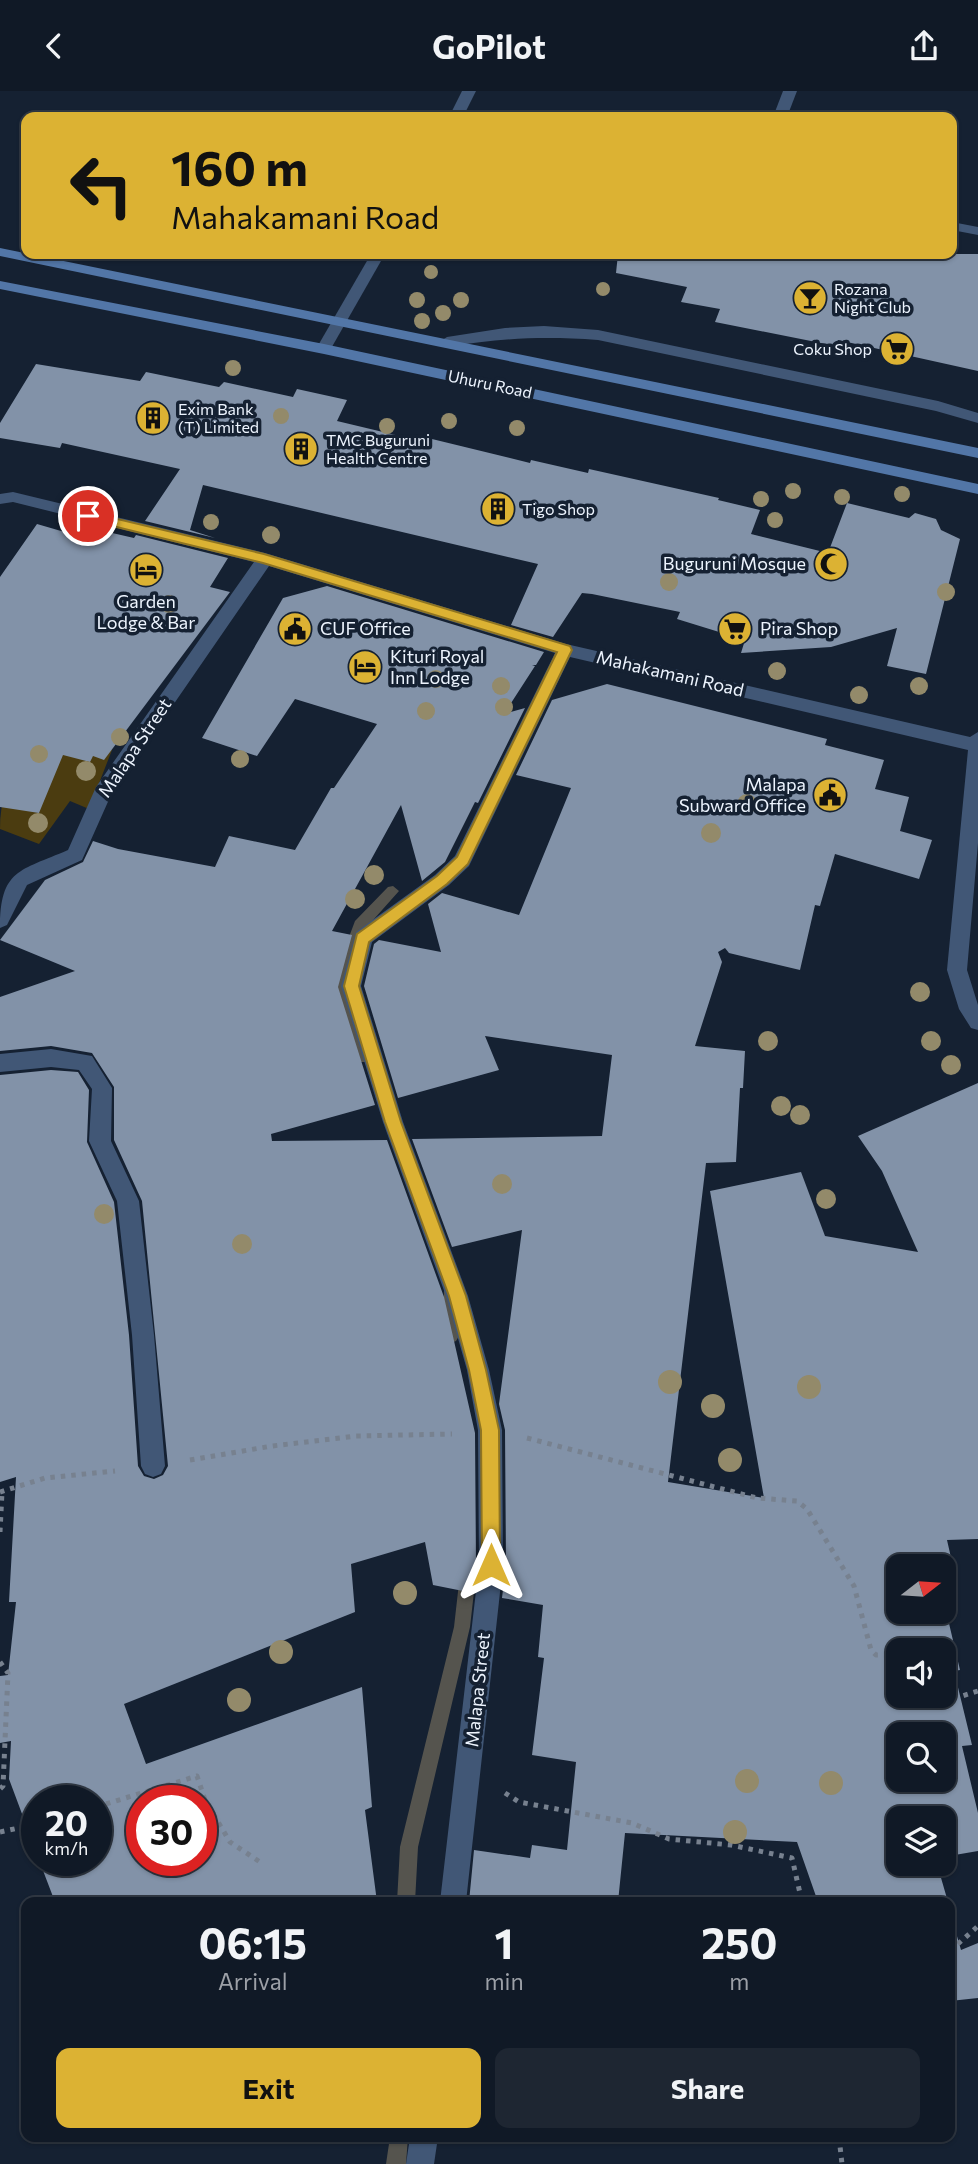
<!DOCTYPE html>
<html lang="en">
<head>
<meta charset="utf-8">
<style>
	:root { --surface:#101926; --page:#1e2632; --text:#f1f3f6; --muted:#9ca0a7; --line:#303843; --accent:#dcb233 }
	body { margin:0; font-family:Commissioner,sans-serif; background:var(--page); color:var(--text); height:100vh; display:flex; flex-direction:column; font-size:26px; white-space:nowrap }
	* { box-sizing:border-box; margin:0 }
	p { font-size:23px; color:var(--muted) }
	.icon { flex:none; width:38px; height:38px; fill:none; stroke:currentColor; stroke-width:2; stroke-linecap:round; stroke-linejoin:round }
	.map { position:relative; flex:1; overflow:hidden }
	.details { position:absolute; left:21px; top:1806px; width:934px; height:245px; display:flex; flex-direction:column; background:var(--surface); border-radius:14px; box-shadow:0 2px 5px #0004,0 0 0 2px var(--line) }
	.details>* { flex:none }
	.guide { position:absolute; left:21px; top:21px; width:936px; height:147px; border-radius:14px; box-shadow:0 2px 5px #0004,0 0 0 2px var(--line); background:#dcb233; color:#111; overflow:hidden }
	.needle { width:46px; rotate:73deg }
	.tools { position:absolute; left:886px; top:1463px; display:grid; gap:14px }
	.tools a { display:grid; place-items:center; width:70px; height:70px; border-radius:14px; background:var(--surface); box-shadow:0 2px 5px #0004,0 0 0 2px var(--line); font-size:35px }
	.speed { position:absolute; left:21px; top:1694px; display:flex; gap:14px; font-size:35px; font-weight:700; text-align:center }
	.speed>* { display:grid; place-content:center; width:91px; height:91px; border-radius:50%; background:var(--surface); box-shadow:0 2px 5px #0004,0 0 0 2px var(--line); line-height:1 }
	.speed small { font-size:18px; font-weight:400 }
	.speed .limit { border:10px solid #d22; background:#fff; color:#111 }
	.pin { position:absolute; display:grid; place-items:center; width:60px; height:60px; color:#fff; margin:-30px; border:4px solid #fff; border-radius:50%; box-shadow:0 2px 7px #0007 }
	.me { position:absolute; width:77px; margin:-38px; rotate:0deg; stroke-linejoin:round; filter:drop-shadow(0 0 5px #0008) }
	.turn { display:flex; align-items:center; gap:24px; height:147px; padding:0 35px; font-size:32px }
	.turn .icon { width:91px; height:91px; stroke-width:2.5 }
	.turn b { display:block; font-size:49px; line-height:60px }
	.eta { display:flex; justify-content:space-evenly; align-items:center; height:119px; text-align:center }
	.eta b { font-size:42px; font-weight:700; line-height:49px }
	.button { display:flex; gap:14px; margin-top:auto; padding:14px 35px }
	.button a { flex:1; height:80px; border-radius:14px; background:var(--accent); color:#111; font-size:28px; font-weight:700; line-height:80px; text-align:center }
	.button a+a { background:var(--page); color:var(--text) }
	header { display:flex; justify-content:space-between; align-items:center; height:91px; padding:0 35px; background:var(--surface); font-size:32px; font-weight:700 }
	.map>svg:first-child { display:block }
	.green { fill:#4b3c10 }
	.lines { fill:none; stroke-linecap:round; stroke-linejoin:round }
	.stream { fill:#55544e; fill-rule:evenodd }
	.building { fill:#8292a8; fill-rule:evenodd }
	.path { stroke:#77818f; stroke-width:5; stroke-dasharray:4.5 6; stroke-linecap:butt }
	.service { fill:#415776; fill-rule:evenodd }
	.minor { fill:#415776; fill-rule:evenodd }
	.secondary { fill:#5276a7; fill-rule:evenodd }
	.tree { fill:#938a6a }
	.route { fill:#dcb233; stroke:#8f7421; stroke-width:2 }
	.labels { text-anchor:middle; stroke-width:7; stroke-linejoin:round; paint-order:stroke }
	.far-poi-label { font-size:16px; fill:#edf4fe; stroke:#152132; text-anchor:start }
	.far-street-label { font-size:16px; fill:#edf4fe; stroke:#152132 }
	.poi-label { font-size:18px; fill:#edf4fe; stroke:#152132; text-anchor:start }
	.street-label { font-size:18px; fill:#edf4fe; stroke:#152132 }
</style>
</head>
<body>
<header><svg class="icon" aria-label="back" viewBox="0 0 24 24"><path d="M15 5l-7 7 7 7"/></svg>GoPilot<svg class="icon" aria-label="share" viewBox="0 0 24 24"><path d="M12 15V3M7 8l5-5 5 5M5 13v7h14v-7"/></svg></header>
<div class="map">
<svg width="978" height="2073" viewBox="0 0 978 2073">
	<rect width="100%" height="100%" fill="#152132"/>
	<path class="green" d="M48 626 112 659 89 718 70 710 39 753 0 738C0 690 23 663 48 626Z"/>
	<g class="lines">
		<g class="stream">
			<path d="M393 795 399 800 366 837 348 886 351 917 372 967 370 971H360L337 917 334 886 355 830 388 796Z"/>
			<path d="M451 1192 456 1194 458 1199 459 1245 456 1250 451 1252 446 1250 443 1245 444 1199 446 1194Z"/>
			<path d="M468 1475 474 1477 476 1483 470 1536 418 1756 415 1811H397L400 1756 454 1536 460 1483 462 1477Z"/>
			<path d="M390 2046H408L406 2073H386Z"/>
		</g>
	</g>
	<g class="building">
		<path d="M618 163H978V280L838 249 836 255 715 231 720 218 681 211 687 196 616 182Z"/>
		<path d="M36 273 140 290 146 281 219 296 224 291 293 306 297 298 347 309 337 330 429 352 432 348 530 372 531 369 588 382 589 378 719 407 718 409 760 419 751 443 828 462 847 412 909 427 915 422 936 428 941 439 960 448 926 583 887 575 897 537 831 556 741 562 745 549 677 528 680 521 592 503 582 502 553 546 511 534 538 473 203 394 190 439 215 447 145 430 180 378 62 352 60 357 0 347V332Z"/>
		<path d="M37 433 68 442 73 433 134 447 136 444 228 467 210 496 230 501 104 669 93 665 90 671 63 664 39 722 0 716V486Z"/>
		<path d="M327 495 544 561 536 574H532L535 575 504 623 525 617 478 712 475 711 445 771 422 790 401 714 332 840 352 844 338 896 375 1014 271 1043 272 1050 387 1049 444 1206 475 1342 476 1474 473 1502 433 1494 425 1451 351 1473 355 1521 124 1613 146 1673 362 1596 372 1716 365 1719 377 1811H55L39 1769H96V1710H37V1763L9 1688 11 1650 0 1652V1585L8 1584 16 1511H9L16 1386 0 1391V984L51 979 78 981 89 999 87 1051 114 1111 129 1244 138 1375 144 1385 154 1388 163 1384 168 1375 142 1110 114 1049V996L92 962 51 955 0 960V906L75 880 0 849 45 789 83 771 93 750 118 758 215 776 229 745 295 759 331 697H334L377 633 295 608 257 665 202 647 283 507ZM142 1710H201V1769H142Z"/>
		<path d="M607 593 827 648 825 654 884 669 875 698 909 706 900 740 932 749 919 788 835 763 820 815 815 814 800 879 729 862 725 857 718 861 722 871 695 955 745 960 743 997H740L736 1071 706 1072 668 1391 764 1407 710 1100 801 1081 825 1145 918 1161 882 1080 858 1045 978 992V1448L947 1449 952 1471 936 1475H898V1521H943V1507L960 1579 954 1580 972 1654 962 1655 978 1722V1760L943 1766V1727H898V1773H937L948 1811H818L797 1751 625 1742 618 1811H469L474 1759 530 1767 532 1754 567 1759 576 1671 532 1664 544 1567 538 1566 543 1514 502 1507 506 1474 505 1339 499 1313 522 1139 452 1156 412 1048 602 1045 612 964 485 945 499 979 398 1007 364 895 374 853 379 849 441 861 428 813 442 802 519 824 571 697 516 684 552 609ZM898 1559H943V1605H898ZM898 1643H943V1689H898Z"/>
		<path d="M950 1821 961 1859 978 1852V1907L950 1910Z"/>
	</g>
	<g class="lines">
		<g class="path">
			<path d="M527 1347 757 1407 797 1410 807 1418 854 1495 871 1559 876 1564H891L898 1573"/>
			<path d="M190 1369 272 1355 356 1345 452 1343"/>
			<path d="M0 1401 45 1387 115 1380"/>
			<path d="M0 1441 2 1401"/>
			<path d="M0 1571 8 1582 3 1695 0 1698"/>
			<path d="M943 1603 959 1606 978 1600"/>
			<path d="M505 1702 519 1711 632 1732 669 1748 731 1754 792 1767 802 1811"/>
			<path d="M96 1716 197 1685 205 1709 230 1751 263 1773"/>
			<path d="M0 1741 37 1733"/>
			<path d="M950 1860 978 1835"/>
			<path d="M839 2046 842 2073"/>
		</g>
		<path class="service" d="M544 235 598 239 938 310 978 322V332L936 320 598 249C543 245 502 247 447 256L439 251 447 246 505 237Z"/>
		<g class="minor">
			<path d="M462 0H476L463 26H449Z"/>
			<path d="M783 0H797L787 26H773Z"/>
			<path d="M952 131 978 136V144L952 139Z"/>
			<path d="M371 163H385L329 261H319L316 258Z"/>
			<path d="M13 401 265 462 566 553 970 646 978 641V752L967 879 978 914V939L971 937 959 918 947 879 968 659 570 566 469 775 449 794 372 851 361 895 403 1031 468 1205 489 1279 502 1339 503 1474 466 1811H440L479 1474 478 1339 467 1279 446 1205 383 1031 341 895 356 841 435 784 455 765 555 562 269 475 111 704 82 769 27 794 7 834 0 837C0 778 20 780 68 759L96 696 254 471 13 411 0 413V403Z"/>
			<path d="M51 958 92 965 112 997 111 1050 139 1110 154 1244 165 1375 161 1383 153 1386 145 1383 141 1375 132 1244 117 1110 89 1050 92 998 79 979 51 976 0 981V963Z"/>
			<path d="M410 2046H438L434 2073H406Z"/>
		</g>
		<g class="secondary">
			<path d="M0 157 978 357V367L0 165Z"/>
			<path d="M0 190 324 253 978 393V403L324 263 0 198Z"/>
		</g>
	</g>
	<g class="tree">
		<circle cx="431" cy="181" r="7"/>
		<circle cx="603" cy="198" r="7"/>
		<circle cx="417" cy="209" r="8"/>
		<circle cx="461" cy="209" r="8"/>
		<circle cx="443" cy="222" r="8"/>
		<circle cx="422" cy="230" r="8"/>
		<circle cx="233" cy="277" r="8"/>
		<circle cx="281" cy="325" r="8"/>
		<circle cx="449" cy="330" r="8"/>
		<circle cx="387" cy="335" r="8"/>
		<circle cx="517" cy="337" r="8"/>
		<circle cx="793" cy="400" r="8"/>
		<circle cx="902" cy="403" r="8"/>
		<circle cx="842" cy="406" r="8"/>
		<circle cx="761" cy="408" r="8"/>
		<circle cx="775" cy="429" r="8"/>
		<circle cx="211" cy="431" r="8"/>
		<circle cx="271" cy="444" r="9"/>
		<circle cx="669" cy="491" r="9"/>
		<circle cx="946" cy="501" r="9"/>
		<circle cx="169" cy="513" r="9"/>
		<circle cx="777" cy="580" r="9"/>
		<circle cx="436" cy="588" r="9"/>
		<circle cx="501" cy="595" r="9"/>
		<circle cx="919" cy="595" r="9"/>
		<circle cx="859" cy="604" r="9"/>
		<circle cx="504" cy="616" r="9"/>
		<circle cx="426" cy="620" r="9"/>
		<circle cx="120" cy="646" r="9"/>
		<circle cx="39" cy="663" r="9"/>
		<circle cx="240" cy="668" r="9"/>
		<circle cx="86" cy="680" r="10"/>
		<circle cx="747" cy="713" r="10"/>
		<circle cx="38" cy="732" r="10"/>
		<circle cx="711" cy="742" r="10"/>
		<circle cx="374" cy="784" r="10"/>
		<circle cx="355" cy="808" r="10"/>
		<circle cx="920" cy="901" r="10"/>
		<circle cx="768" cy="950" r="10"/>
		<circle cx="931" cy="950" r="10"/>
		<circle cx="951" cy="974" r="10"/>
		<circle cx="781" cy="1015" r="10"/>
		<circle cx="800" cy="1024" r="10"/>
		<circle cx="502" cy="1093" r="10"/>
		<circle cx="826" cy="1108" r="10"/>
		<circle cx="104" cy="1123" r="10"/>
		<circle cx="242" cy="1153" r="10"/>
		<circle cx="670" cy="1291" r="12"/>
		<circle cx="809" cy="1296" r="12"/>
		<circle cx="713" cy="1315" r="12"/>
		<circle cx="730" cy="1369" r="12"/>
		<circle cx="405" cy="1502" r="12"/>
		<circle cx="281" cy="1561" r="12"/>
		<circle cx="239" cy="1609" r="12"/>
		<circle cx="747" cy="1690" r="12"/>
		<circle cx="831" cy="1692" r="12"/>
		<circle cx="735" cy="1741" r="12"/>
	</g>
	<path class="route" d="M88 421 264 463 570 555 572 559 468 773 447 793 369 851 359 895 401 1031 466 1205 486 1279 499 1339 500 1474 497 1481 491 1483 484 1481 482 1474 481 1339 469 1279 449 1205 385 1031 344 895 357 843 437 785 457 766 557 561 263 472 84 428 82 425Z"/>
	<defs>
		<g id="bar-disc" transform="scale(1.75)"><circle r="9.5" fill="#dcb233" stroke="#152132"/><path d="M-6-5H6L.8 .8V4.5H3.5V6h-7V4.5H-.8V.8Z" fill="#111"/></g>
		<g id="supermarket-disc" transform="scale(1.75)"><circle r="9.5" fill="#dcb233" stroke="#152132"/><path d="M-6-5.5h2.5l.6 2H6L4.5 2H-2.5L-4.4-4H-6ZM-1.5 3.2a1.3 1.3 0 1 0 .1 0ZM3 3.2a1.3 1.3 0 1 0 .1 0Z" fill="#111"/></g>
		<g id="building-disc" transform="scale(1.75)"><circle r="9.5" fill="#dcb233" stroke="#152132"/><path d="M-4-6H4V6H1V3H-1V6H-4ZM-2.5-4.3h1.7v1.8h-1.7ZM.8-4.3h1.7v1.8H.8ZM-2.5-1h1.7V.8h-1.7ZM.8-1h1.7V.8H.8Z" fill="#111"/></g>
		<g id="mosque-disc" transform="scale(1.75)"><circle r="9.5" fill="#dcb233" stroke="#152132"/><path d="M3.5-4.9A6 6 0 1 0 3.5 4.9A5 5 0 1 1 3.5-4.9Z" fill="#111"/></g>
		<g id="hotel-disc" transform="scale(1.75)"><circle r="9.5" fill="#dcb233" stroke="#152132"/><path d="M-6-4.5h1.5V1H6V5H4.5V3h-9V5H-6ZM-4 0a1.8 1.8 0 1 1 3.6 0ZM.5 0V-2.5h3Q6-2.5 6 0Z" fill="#111"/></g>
		<g id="civic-disc" transform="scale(1.75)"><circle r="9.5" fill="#dcb233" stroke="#152132"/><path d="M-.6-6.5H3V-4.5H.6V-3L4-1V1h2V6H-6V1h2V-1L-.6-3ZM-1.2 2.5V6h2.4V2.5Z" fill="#111"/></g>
	</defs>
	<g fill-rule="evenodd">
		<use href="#bar-disc" x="810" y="207"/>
		<use href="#supermarket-disc" x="897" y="258"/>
		<use href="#building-disc" x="153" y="327"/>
		<use href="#building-disc" x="301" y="358"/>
		<use href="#building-disc" x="498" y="418"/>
		<use href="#mosque-disc" x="831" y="473"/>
		<use href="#hotel-disc" x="146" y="479"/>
		<use href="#civic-disc" x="295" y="538"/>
		<use href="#supermarket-disc" x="735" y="538"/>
		<use href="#hotel-disc" x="365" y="576"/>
		<use href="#civic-disc" x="830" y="704"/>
	</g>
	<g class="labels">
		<g class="far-poi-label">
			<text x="834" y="204">Rozana<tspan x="834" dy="18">Night Club</tspan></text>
			<text x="872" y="264" text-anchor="end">Coku Shop</text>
			<text x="178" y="324">Exim Bank<tspan x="178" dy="18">(T) Limited</tspan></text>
			<text x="326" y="355">TMC Buguruni<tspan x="326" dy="18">Health Centre</tspan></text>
			<text x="522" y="424">Tigo Shop</text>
		</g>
		<g class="far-street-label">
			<text transform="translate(490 293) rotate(12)" y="6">Uhuru Road</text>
		</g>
		<g class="poi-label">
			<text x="806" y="479" text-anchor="end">Buguruni Mosque</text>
			<text x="146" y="517" text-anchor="middle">Garden<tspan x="146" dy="21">Lodge &amp; Bar</tspan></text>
			<text x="320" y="544">CUF Office</text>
			<text x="760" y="544">Pira Shop</text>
			<text x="390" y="572">Kituri Royal<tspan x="390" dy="21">Inn Lodge</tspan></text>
			<text x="806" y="700" text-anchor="end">Malapa<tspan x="806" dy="21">Subward Office</tspan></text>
		</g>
		<g class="street-label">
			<text transform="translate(670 583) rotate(13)" y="6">Mahakamani Road</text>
			<text transform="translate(135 657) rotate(-56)" y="6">Malapa Street</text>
			<text transform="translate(478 1599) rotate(-84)" y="6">Malapa Street</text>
		</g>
	</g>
</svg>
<div class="tools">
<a><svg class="needle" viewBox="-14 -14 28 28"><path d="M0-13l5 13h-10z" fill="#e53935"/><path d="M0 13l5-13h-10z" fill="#9ca0a7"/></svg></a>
<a><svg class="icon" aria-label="sound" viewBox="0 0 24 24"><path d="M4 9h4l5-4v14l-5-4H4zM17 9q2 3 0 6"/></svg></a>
<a><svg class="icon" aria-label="search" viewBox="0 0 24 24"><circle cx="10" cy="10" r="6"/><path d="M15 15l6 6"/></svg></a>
<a><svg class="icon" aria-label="layers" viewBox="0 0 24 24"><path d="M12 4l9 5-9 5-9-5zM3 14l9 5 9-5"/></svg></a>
</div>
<div class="speed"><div>20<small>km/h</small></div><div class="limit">30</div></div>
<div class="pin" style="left:88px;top:425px;background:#d93025"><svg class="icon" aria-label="arrive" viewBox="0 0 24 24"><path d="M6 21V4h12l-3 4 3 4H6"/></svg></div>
<svg class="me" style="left:491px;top:1474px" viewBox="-20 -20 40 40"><path d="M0-17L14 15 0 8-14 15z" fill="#dcb233" stroke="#fff" stroke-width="4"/></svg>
<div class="guide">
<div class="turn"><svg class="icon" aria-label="left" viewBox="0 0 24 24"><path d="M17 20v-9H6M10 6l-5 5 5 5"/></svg><div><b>160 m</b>Mahakamani Road</div></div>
</div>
<section class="details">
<div class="eta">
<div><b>06:15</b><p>Arrival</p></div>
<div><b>1</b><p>min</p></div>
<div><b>250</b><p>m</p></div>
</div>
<div class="button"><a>Exit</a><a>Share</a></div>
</section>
</div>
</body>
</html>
